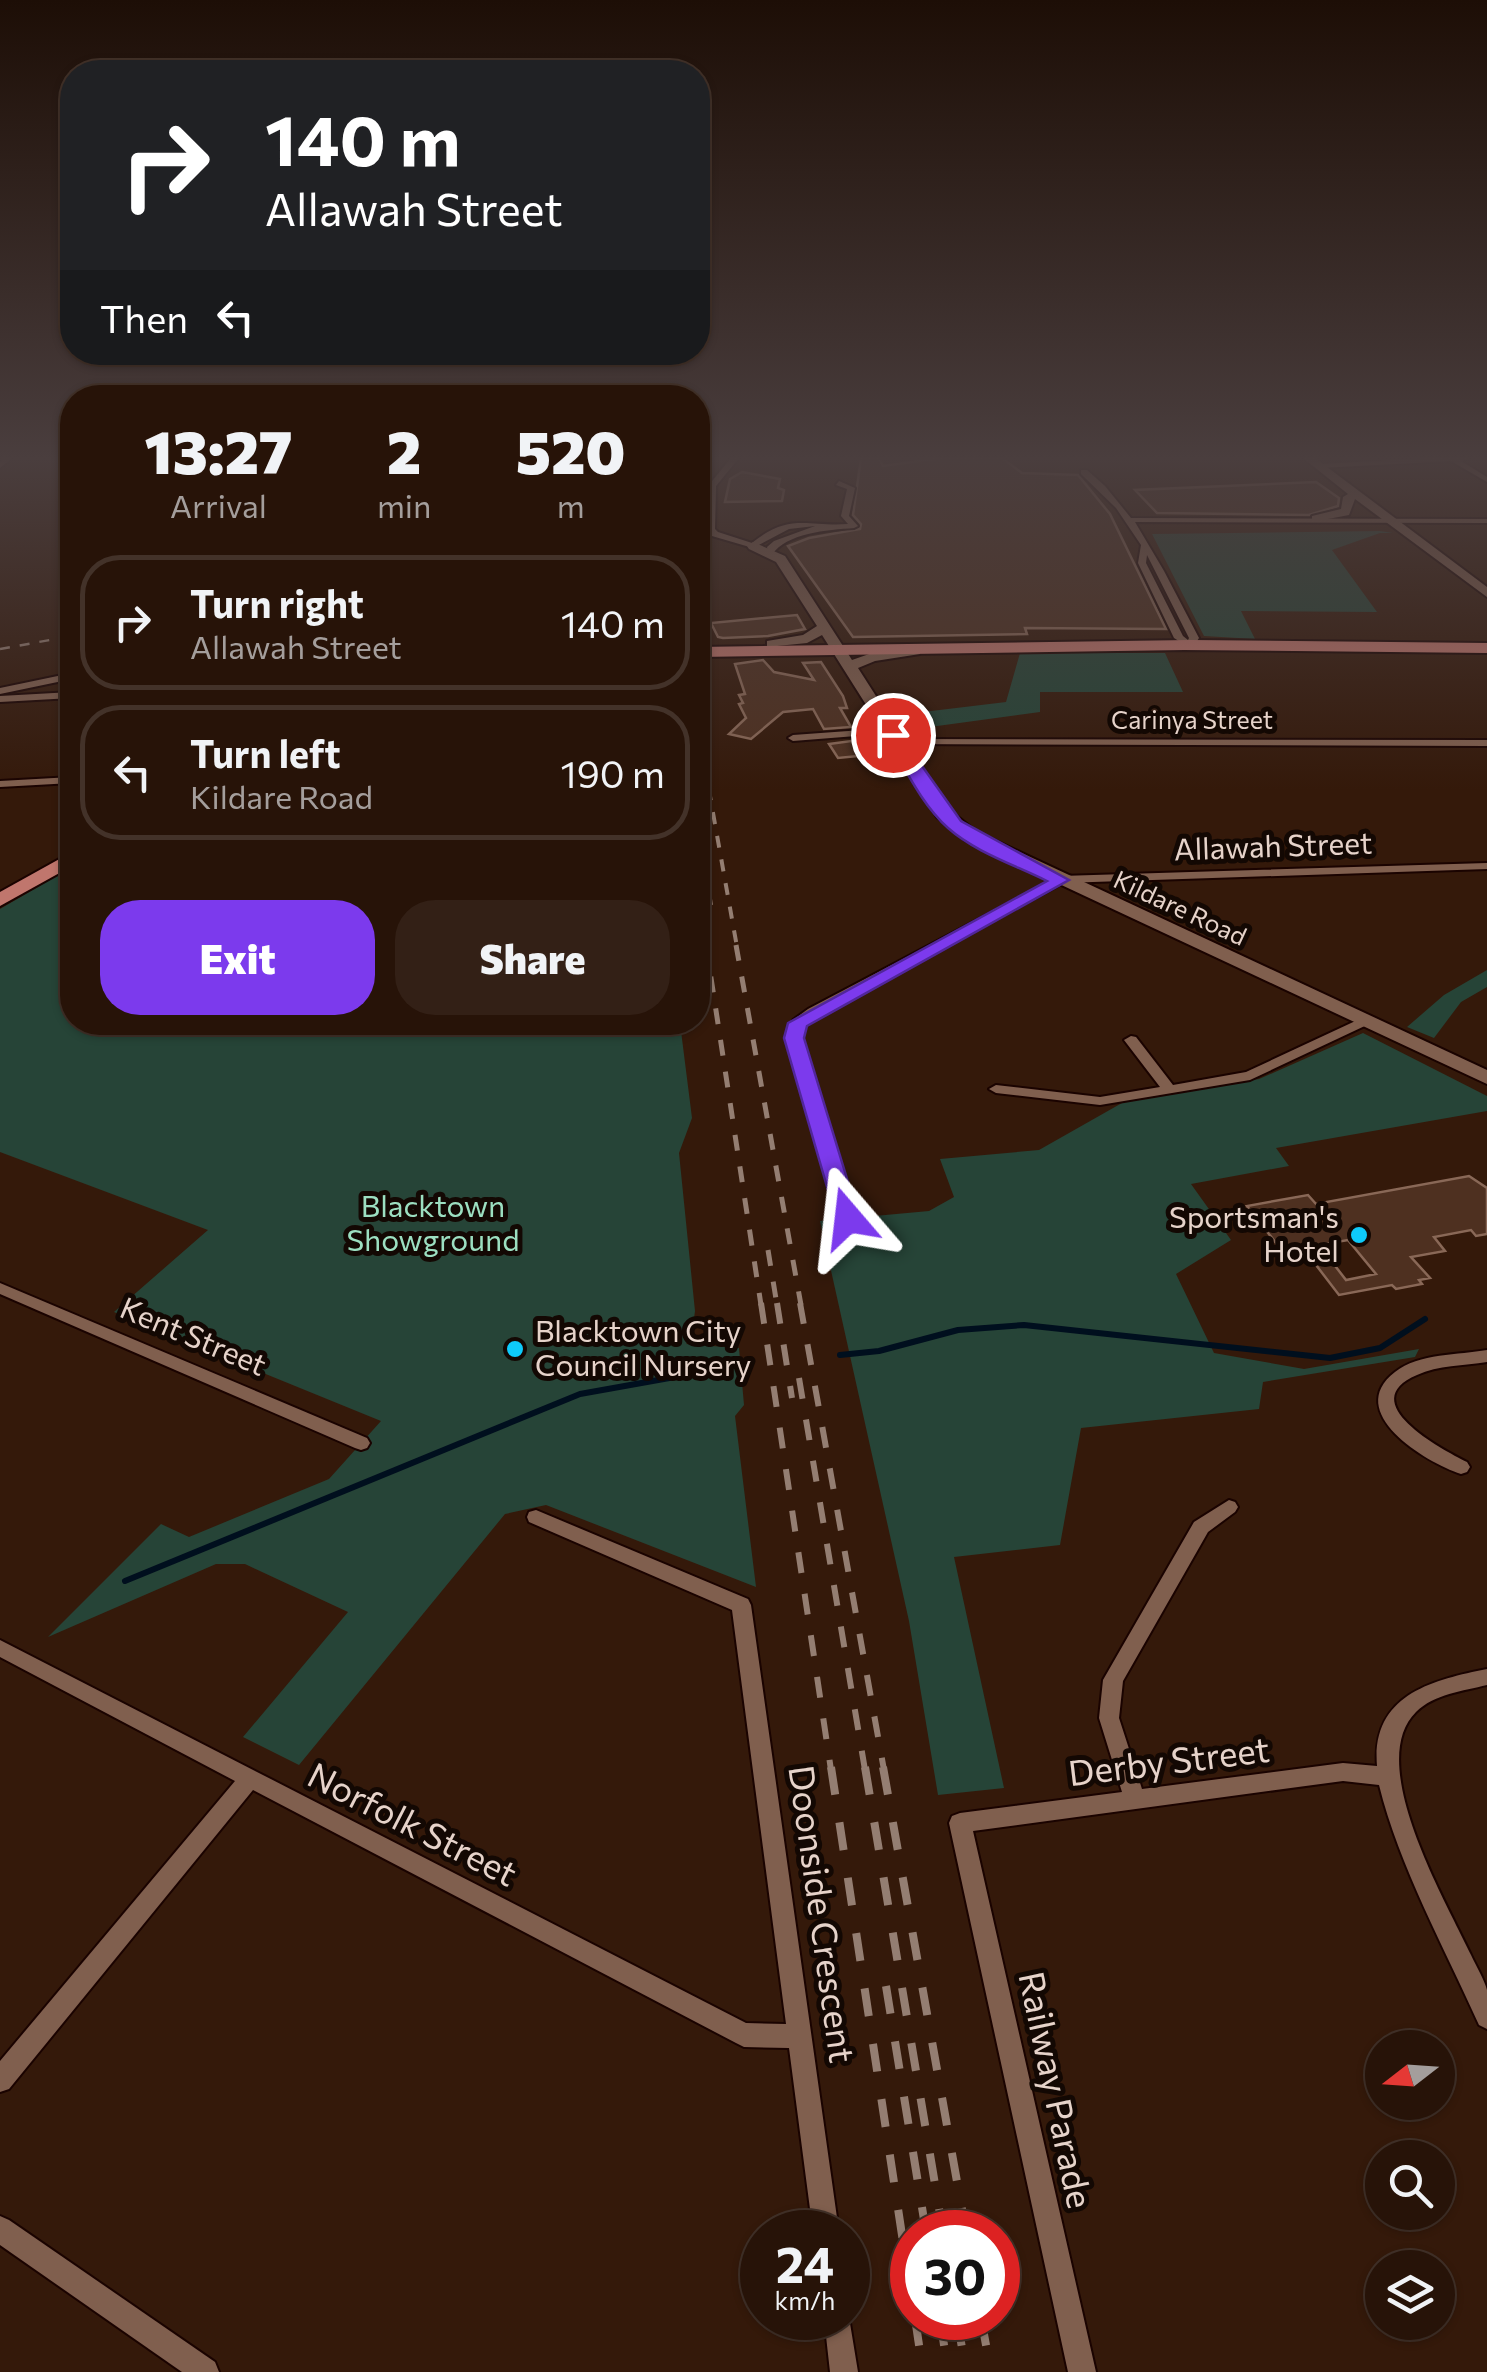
<!DOCTYPE html>
<html lang="en">
<head>
<meta charset="utf-8">
<style>
	:root { --surface:#271308; --page:#332016; --text:#f1f3f6; --muted:#a49e9c; --line:#433229; --accent:#7c3aed }
	body { margin:0; font-family:Commissioner,sans-serif; background:var(--page); color:var(--text); height:100vh; display:flex; flex-direction:column; font-size:38px; white-space:nowrap }
	* { box-sizing:border-box; margin:0 }
	p { font-size:32px; color:var(--muted) }
	.icon { flex:none; width:55px; height:55px; fill:none; stroke:currentColor; stroke-width:2; stroke-linecap:round; stroke-linejoin:round }
	.map { position:relative; flex:1; overflow:hidden }
	.side { position:absolute; left:60px; top:385px; width:650px; height:650px; display:flex; flex-direction:column; background:var(--surface); border-radius:40px; box-shadow:0 2px 8px #0004,0 0 0 2px var(--line) }
	.side>* { flex:none }
	.top-card { position:absolute; left:60px; top:60px; width:650px; height:305px; border-radius:40px; box-shadow:0 2px 8px #0004,0 0 0 2px var(--line); background:#202124; color:#fff; overflow:hidden }
	.needle { width:65px; rotate:253deg }
	.controls { position:absolute; left:1365px; top:2030px; display:grid; gap:20px }
	.controls a { display:grid; place-items:center; width:90px; height:90px; border-radius:50%; background:var(--surface); box-shadow:0 2px 8px #0004,0 0 0 2px var(--line); font-size:50px }
	.speed { position:absolute; left:740px; top:2210px; display:flex; gap:20px; font-size:50px; font-weight:700; text-align:center }
	.speed>* { display:grid; place-content:center; width:130px; height:130px; border-radius:50%; background:var(--surface); box-shadow:0 2px 8px #0004,0 0 0 2px var(--line); line-height:1 }
	.speed small { font-size:25px; font-weight:400 }
	.speed .limit { border:15px solid #d22; background:#fff; color:#111 }
	.pin { position:absolute; display:grid; place-items:center; width:85px; height:85px; color:#fff; margin:-42px; border:5px solid #fff; border-radius:50%; box-shadow:0 2px 10px #0007 }
	.me { position:absolute; width:110px; margin:-55px; rotate:343deg; stroke-linejoin:round; filter:drop-shadow(0 0 8px #0008) }
	.turn { display:flex; align-items:center; gap:35px; height:210px; padding:0 40px; font-size:45px }
	.turn .icon { width:130px; height:130px; stroke-width:2.5 }
	.turn b { display:block; font-size:70px; line-height:85px }
	.then { display:flex; align-items:center; height:95px; padding:0 40px; background:#0003; gap:20px; font-size:38px }
	.eta { display:flex; justify-content:space-evenly; align-items:center; height:170px; text-align:center }
	.eta b { font-size:60px; font-weight:800; line-height:70px }
	.action { display:flex; gap:20px; margin-top:auto; padding:20px 40px }
	.action a { flex:1; height:115px; border-radius:40px; background:var(--accent); color:#fff; font-size:40px; font-weight:800; line-height:115px; text-align:center }
	.action a+a { background:var(--page); color:var(--text) }
	ul { padding:0; list-style:none }
	li { display:flex; align-items:center; gap:30px; height:135px; margin:0 20px 15px; padding:0 20px; border:5px solid var(--line); border-radius:40px }
	li div { flex:1 }
	li b { display:block; font-size:38px }
	li em { font-style:normal }
	.map>svg:first-child { display:block }
	.green { fill:#264437 }
	.lines { fill:none; stroke-linecap:round; stroke-linejoin:round }
	.stream { stroke:#000f1e; stroke-width:6 }
	.building { fill:#4e3020; stroke:#896857; stroke-width:2.5; fill-rule:evenodd }
	.street-casing { stroke:#1a0300; stroke-width:4 }
	.secondary-casing { stroke:#1a0300; stroke-width:4 }
	.primary-casing { stroke:#1a0300; stroke-width:4 }
	.street { fill:#805f4e; fill-rule:evenodd }
	.secondary { fill:#805f4e; fill-rule:evenodd }
	.primary { fill:#c0766d; fill-rule:evenodd }
	.rail-far4 { stroke:#947e72; stroke-width:2.5; stroke-dasharray:10 10; stroke-linecap:butt }
	.rail-far3 { stroke:#947e72; stroke-width:4; stroke-dasharray:12 12; stroke-linecap:butt }
	.rail-far2 { stroke:#947e72; stroke-width:5; stroke-dasharray:16 16; stroke-linecap:butt }
	.rail-far1 { stroke:#947e72; stroke-width:6; stroke-dasharray:21 21; stroke-linecap:butt }
	.rail { stroke:#947e72; stroke-width:8; stroke-dasharray:28 28; stroke-linecap:butt }
	.route { fill:#7c3aed; stroke:#51269a; stroke-width:2.5 }
	.poi-dot { fill:#0ecafa; stroke:#130803; stroke-width:4 }
	.labels { text-anchor:middle; stroke-width:10; stroke-linejoin:round; paint-order:stroke }
	.far-street-label { font-size:25px; fill:#e6d3ca; stroke:#130803 }
	.street-label { font-size:30px; fill:#e6d3ca; stroke:#130803 }
	.park-label { font-size:30px; fill:#9cdfc1; stroke:#130803 }
	.poi-label { font-size:30px; fill:#e6d3ca; stroke:#130803; text-anchor:end }
	.near-street-label { font-size:35px; fill:#e6d3ca; stroke:#130803 }
</style>
</head>
<body>
<div class="map">
<svg width="1487" height="2372" viewBox="0 0 1487 2372">
	<rect width="100%" height="100%" fill="#34190a"/>
	<g class="green">
		<path d="M1380 531 1393 533H1380L1332 550 1377 612 1241 611 1255 639 1204 636 1152 534Z"/>
		<path d="M1020 653H1165L1183 692H1040V712L908 730 898 715 1006 702Z"/>
		<path d="M72 867V1022L680 1023 692 1118 679 1153 695 1311 691 1340 686 1344 739 1348 744 1405 735 1416 756 1587 546 1505 505 1514 299 1765 243 1737 348 1612 245 1564H216L48 1637 161 1524 189 1537 329 1479 381 1421 114 1312 208 1230 0 1152V909Z"/>
		<path d="M1487 970V987L1461 1002 1434 1038 1407 1027 1444 995Z"/>
		<path d="M1363 1033 1487 1096V1111L1276 1148 1289 1166 1191 1184 1231 1240 1176 1274 1214 1353 1304 1369 1419 1349 1415 1357 1263 1382 1259 1409 1081 1428 1060 1545 954 1557 1004 1788 938 1795 909 1621 820 1221 929 1211 954 1197 940 1159 1039 1150 1129 1099 1259 1079Z"/>
	</g>
	<g class="lines">
		<g class="stream">
			<path d="M840 1355 879 1351 958 1330 1024 1325 1330 1358 1380 1348 1425 1319"/>
			<path d="M125 1581 580 1394 714 1370"/>
		</g>
	</g>
	<g class="building">
		<path d="M861 458H879L883 466 934 459 1002 458 1022 473 1078 475 1110 514 1166 629 1025 628 1027 634 853 637 788 546 809 538 860 529 861 524 853 515Z"/>
		<path d="M742 472 780 479 778 488 784 490 782 501 725 502 730 479Z"/>
		<path d="M1316 482 1339 498 1338 506 1309 515 1157 513 1135 490Z"/>
		<path d="M797 615 805 629 768 636 723 638 718 637 711 623Z"/>
		<path d="M763 660 774 672 814 680 803 663 821 662 843 696 847 708H840L851 727 824 729 813 709 783 712 751 739 729 734 746 718 739 704 743 703 739 695 745 694 735 664Z"/>
		<path d="M859 740 869 755 838 758 829 744Z"/>
		<path d="M1469 1176 1487 1188V1234L1476 1236 1471 1230 1434 1237 1445 1251 1411 1257 1430 1278 1419 1280 1422 1284 1396 1289 1392 1285 1339 1295 1303 1248 1283 1252 1247 1206 1308 1195 1316 1204ZM1348 1240 1376 1274 1346 1280 1319 1245Z"/>
	</g>
	<g class="lines">
		<g class="street-casing">
			<g id="street">
				<path d="M4 458H12L0 468V462Z"/>
				<path d="M731 458H739L716 486 715 529 718 532 752 543C790 512 807 527 848 524L841 516 847 489 836 485 839 481 855 488 849 516 858 526 854 528C827 530 786 533 772 555L768 552 767 547 774 541 815 526 789 529 753 548 712 536 707 530 708 486Z"/>
				<path d="M1429 458H1470L1461 461 1487 477V482L1451 461 1320 468 1316 466 1320 464Z"/>
				<path d="M1081 470H1087L1105 486 1131 518 1487 519V523L1135 522 1164 571 1199 638 1193 647 1190 648 1174 638 1138 563 1141 545 1116 508 1081 474ZM1147 555 1189 638 1188 640 1183 636 1146 563Z"/>
				<path d="M72 673V679L0 694V688Z"/>
				<path d="M72 692V698L0 702V696Z"/>
				<path d="M890 728 894 729V733L793 741 788 738 793 735Z"/>
				<path d="M897 739 1487 740V746L893 744V740Z"/>
				<path d="M72 777V783L0 787V781Z"/>
				<path d="M1487 863V869L1063 883 818 1015 804 1025 801 1038 856 1218 848 1223 840 1218 787 1038 793 1020 808 1009 1061 876Z"/>
				<path d="M1364 1017 1369 1018 1371 1021 1369 1024 1250 1080 1100 1105 996 1093 989 1089 996 1085 1100 1097 1160 1087 1124 1040 1131 1036 1136 1037 1173 1085 1246 1072Z"/>
				<path d="M0 1283 367 1438 370 1443 367 1448 361 1450 355 1448 0 1294Z"/>
				<path d="M1487 1350V1362C1464 1366 1438 1365 1417 1375 1353 1402 1441 1449 1467 1462L1470 1467 1467 1472 1461 1474C1425 1462 1343 1412 1395 1372 1419 1353 1459 1355 1487 1350Z"/>
				<path d="M1229 1500 1235 1502 1238 1507 1235 1512 1208 1532 1123 1681 1119 1718 1142 1789 1343 1763 1377 1766C1371 1695 1432 1680 1487 1669V1685C1463 1691 1434 1694 1416 1712 1364 1763 1446 1901 1471 1955 1476 1966 1484 1979 1487 1990 1487 2002 1487 2017 1487 2029L1479 2025C1445 1949 1399 1866 1379 1785L1343 1781 973 1831 1096 2372H1068L949 1823 952 1816 960 1813 1122 1792 1099 1718 1103 1680 1194 1522Z"/>
				<path d="M536 1510 748 1599 751 1605 839 2232H813L789 2048 744 2047 736 2043 253 1790 9 2089 0 2092V2061L235 1781 0 1657V1640L746 2023 786 2024 732 1610 529 1522 527 1517 529 1512Z"/>
				<path d="M0 2216 9 2220 215 2362 219 2372H182L0 2245Z"/>
				<path d="M848 2311 858 2372H830L824 2318H848Z"/>
			</g>
		</g>
		<g class="secondary-casing">
			<g id="secondary">
				<path d="M1303 458H1315L1487 587V597L1355 499 1349 515 1312 522V516L1341 509 1343 497 1348 494Z"/>
				<path d="M753 542 785 556 852 660 872 653 920 648V654L875 661 858 668 949 810 977 832 1487 1070V1084L965 840 937 817 822 635 807 643 767 647V641L803 635 817 626 776 562 749 549 747 546Z"/>
			</g>
		</g>
		<g class="primary-casing">
			<g id="primary">
				<path d="M1190 640 1487 643V653L1184 650 698 657V647Z"/>
				<path d="M72 852V866L0 906V892Z"/>
			</g>
		</g>
		<use href="#street" class="street"/>
		<use href="#secondary" class="secondary"/>
		<use href="#primary" class="primary"/>
		<g class="rail-far4">
			<path d="M698 605 699 671"/>
			<path d="M0 649 72 636"/>
		</g>
		<g class="rail-far3">
			<path d="M699 669 708 785 737 947"/>
			<path d="M698 825 711 905"/>
			<path d="M698 890 707 947"/>
		</g>
		<g class="rail-far2">
			<path d="M706 945 761 1305"/>
			<path d="M736 945 801 1305"/>
			<path d="M768 1250 777 1305"/>
		</g>
		<g class="rail-far1">
			<path d="M761 1303 831 1770"/>
			<path d="M777 1303 792 1398"/>
			<path d="M800 1303 884 1770"/>
			<path d="M799 1378 865 1770"/>
		</g>
		<g class="rail">
			<path d="M831 1767 912 2301"/>
			<path d="M865 1767 943 2232"/>
			<path d="M883 1767 966 2232"/>
			<path d="M886 1986 926 2232"/>
			<path d="M915 2318 923 2372"/>
			<path d="M940 2318 948 2372"/>
			<path d="M957 2318 966 2372"/>
			<path d="M981 2318 991 2372"/>
		</g>
	</g>
	<linearGradient id="sky" x2="0" y2="1"><stop stop-color="#1d0e06"/><stop offset="0.58" stop-color="#4a3e3e"/><stop offset="1" stop-color="#4a3e3e" stop-opacity="0"/></linearGradient>
	<rect width="1487" height="790" fill="url(#sky)"/>
	<path class="route" d="M893 731 898 732 961 821 1069 880 807 1026 804 1038 859 1218 848 1225 836 1218 784 1038 788 1023 1047 881C1015 865 975 852 948 828 921 804 904 766 885 735Z"/>
	<g class="poi-dot">
		<circle cx="1359" cy="1235" r="10"/>
		<circle cx="515" cy="1349" r="10"/>
	</g>
	<g class="labels">
		<g class="far-street-label">
			<text x="1192" y="729">Carinya Street</text>
			<text transform="translate(1180 908) rotate(25)" y="9">Kildare Road</text>
		</g>
		<g class="street-label">
			<text transform="translate(1273 847) rotate(-2)" y="10">Allawah Street</text>
			<text transform="translate(193 1337) rotate(23)" y="10">Kent Street</text>
		</g>
		<g class="park-label">
			<text x="433" y="1217">Blacktown<tspan x="433" dy="34">Showground</tspan></text>
		</g>
		<g class="poi-label">
			<text x="1339" y="1228">Sportsman's<tspan x="1339" dy="34">Hotel</tspan></text>
			<text x="535" y="1342" text-anchor="start">Blacktown City<tspan x="535" dy="34">Council Nursery</tspan></text>
		</g>
		<g class="near-street-label">
			<text transform="translate(1169 1762) rotate(-7)" y="12">Derby Street</text>
			<text transform="translate(412 1825) rotate(27)" y="12">Norfolk Street</text>
			<text transform="translate(821 1914) rotate(82)" y="12">Doonside Crescent</text>
			<text transform="translate(1055 2090) rotate(78)" y="12">Railway Parade</text>
		</g>
	</g>
</svg>
<div class="controls">
<a><svg class="needle" viewBox="-14 -14 28 28"><path d="M0-13l5 13h-10z" fill="#e53935"/><path d="M0 13l5-13h-10z" fill="#a49e9c"/></svg></a>
<a><svg class="icon" aria-label="search" viewBox="0 0 24 24"><circle cx="10" cy="10" r="6"/><path d="M15 15l6 6"/></svg></a>
<a><svg class="icon" aria-label="layers" viewBox="0 0 24 24"><path d="M12 4l9 5-9 5-9-5zM3 14l9 5 9-5"/></svg></a>
</div>
<div class="speed"><div>24<small>km/h</small></div><div class="limit">30</div></div>
<div class="pin" style="left:893px;top:735px;background:#d93025"><svg class="icon" aria-label="arrive" viewBox="0 0 24 24"><path d="M6 21V4h12l-3 4 3 4H6"/></svg></div>
<svg class="me" style="left:848px;top:1218px" viewBox="-20 -20 40 40"><path d="M0-17L14 15 0 8-14 15z" fill="#7c3aed" stroke="#fff" stroke-width="4"/></svg>
<div class="top-card">
<div class="turn"><svg class="icon" aria-label="right" viewBox="0 0 24 24"><path d="M7 20v-9h11M14 6l5 5-5 5"/></svg><div><b>140 m</b>Allawah Street</div></div>
<div class="then">Then<svg class="icon" aria-label="left" viewBox="0 0 24 24"><path d="M17 20v-9H6M10 6l-5 5 5 5"/></svg></div>
</div>
<section class="side">
<div class="eta">
<div><b>13:27</b><p>Arrival</p></div>
<div><b>2</b><p>min</p></div>
<div><b>520</b><p>m</p></div>
</div>
<ul>
<li><svg class="icon" aria-label="right" viewBox="0 0 24 24"><path d="M7 20v-9h11M14 6l5 5-5 5"/></svg><div><b>Turn right</b><p>Allawah Street</p></div><em>140 m</em></li>
<li><svg class="icon" aria-label="left" viewBox="0 0 24 24"><path d="M17 20v-9H6M10 6l-5 5 5 5"/></svg><div><b>Turn left</b><p>Kildare Road</p></div><em>190 m</em></li>
</ul>
<div class="action"><a>Exit</a><a>Share</a></div>
</section>
</div>
</body>
</html>
